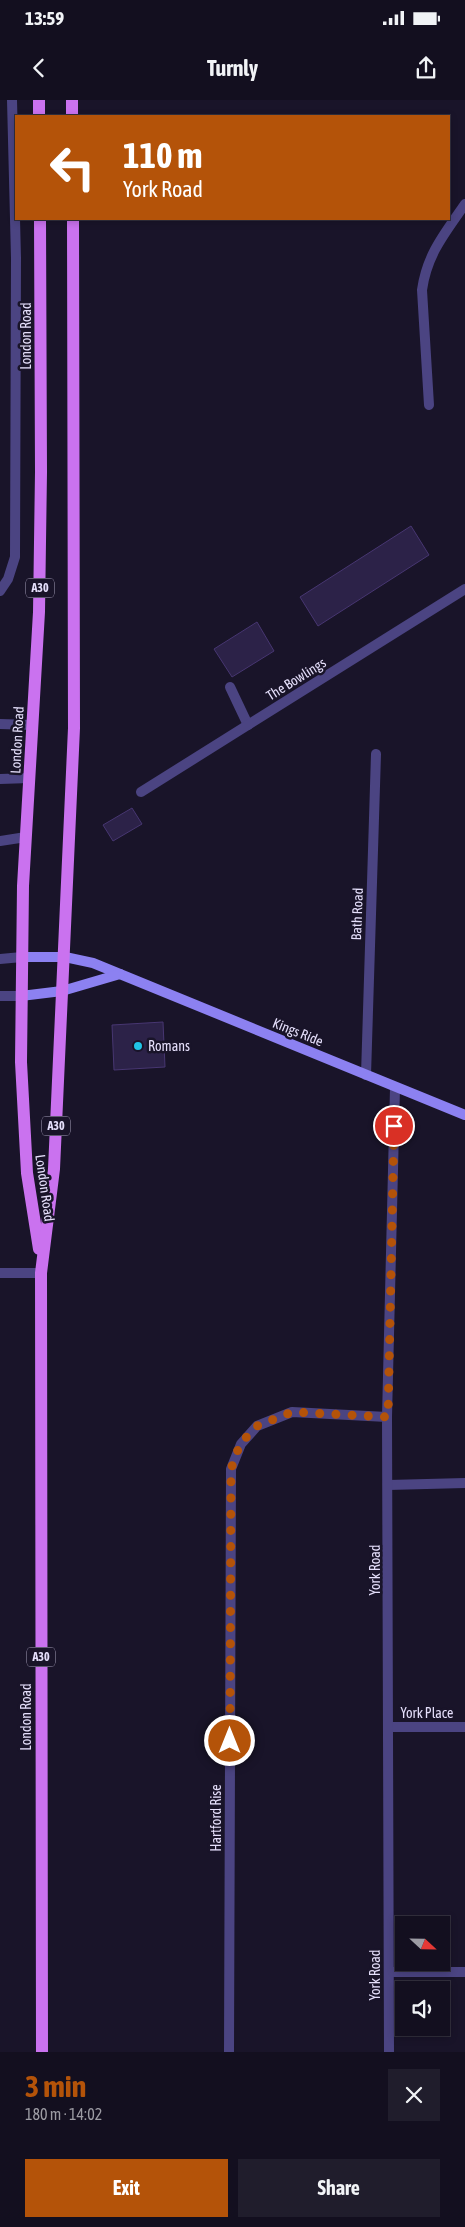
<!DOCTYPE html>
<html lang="en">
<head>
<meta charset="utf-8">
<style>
	:root { --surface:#130f1f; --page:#201d2c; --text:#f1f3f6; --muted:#9d9ca4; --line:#322f3d; --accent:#b45309 }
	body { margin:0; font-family:"Asap Condensed",sans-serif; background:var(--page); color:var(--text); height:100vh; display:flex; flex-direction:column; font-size:19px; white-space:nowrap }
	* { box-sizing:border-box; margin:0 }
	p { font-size:16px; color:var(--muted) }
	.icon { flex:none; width:28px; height:28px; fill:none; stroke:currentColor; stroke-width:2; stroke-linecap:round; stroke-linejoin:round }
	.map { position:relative; height:1952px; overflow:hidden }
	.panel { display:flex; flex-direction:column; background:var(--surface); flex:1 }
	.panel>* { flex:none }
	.hud { position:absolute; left:15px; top:15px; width:435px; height:105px; border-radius:0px; box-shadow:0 2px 8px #0003,0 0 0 1px var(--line); background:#b45309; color:#fff; overflow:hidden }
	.needle { width:32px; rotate:112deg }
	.tools { position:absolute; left:395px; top:1816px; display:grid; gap:10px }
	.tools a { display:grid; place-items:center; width:55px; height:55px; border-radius:0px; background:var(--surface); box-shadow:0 2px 8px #0003,0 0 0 1px var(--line); font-size:25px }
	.pin { position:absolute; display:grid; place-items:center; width:42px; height:42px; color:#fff; margin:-21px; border:2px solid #fff; border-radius:50%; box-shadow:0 1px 5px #0007 }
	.me { position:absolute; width:55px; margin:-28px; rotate:0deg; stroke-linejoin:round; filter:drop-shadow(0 0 4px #0008) }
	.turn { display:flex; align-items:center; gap:18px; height:105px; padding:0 25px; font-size:22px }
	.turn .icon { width:65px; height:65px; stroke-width:2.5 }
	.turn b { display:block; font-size:35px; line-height:42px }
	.round { display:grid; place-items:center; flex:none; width:52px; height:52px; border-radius:0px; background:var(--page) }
	.overview { display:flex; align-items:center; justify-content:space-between; height:85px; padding:0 25px }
	h1 { font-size:30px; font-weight:700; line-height:38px; color:var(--accent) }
	.button { display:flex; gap:10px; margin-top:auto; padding:10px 25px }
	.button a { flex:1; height:58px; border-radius:0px; background:var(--accent); color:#fff; font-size:20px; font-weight:700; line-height:58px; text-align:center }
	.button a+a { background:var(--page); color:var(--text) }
	.status { display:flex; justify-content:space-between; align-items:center; height:35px; padding:0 25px; background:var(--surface); direction:ltr }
	.status svg { height:14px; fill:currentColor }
	header { display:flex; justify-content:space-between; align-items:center; height:65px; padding:0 25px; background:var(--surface); font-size:22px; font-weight:700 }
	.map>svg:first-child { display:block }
	.building { fill:#2c2248; stroke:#473671 }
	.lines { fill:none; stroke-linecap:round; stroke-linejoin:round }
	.lane { stroke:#4b4482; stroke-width:10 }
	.street { stroke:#4b4482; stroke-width:10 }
	.secondary { stroke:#8c81f1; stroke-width:10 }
	.primary { stroke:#ca72ef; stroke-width:12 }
	.route { stroke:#b45309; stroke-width:9; stroke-dasharray:0 16.2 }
	.poi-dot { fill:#20c3e6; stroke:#191429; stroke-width:2 }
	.labels { text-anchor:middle; stroke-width:5; stroke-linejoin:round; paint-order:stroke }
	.shield { fill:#191429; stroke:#a8a2bc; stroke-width:1 }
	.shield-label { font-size:12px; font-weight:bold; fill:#e5dffb }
	.street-label { font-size:14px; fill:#e5dffb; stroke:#191429 }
	.poi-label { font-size:14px; fill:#e5dffb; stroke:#191429; text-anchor:start }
</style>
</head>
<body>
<div class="status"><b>13:59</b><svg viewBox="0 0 49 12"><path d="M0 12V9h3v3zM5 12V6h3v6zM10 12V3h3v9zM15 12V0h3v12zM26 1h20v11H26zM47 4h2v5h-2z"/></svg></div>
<header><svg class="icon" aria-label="back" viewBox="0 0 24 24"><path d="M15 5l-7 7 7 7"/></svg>Turnly<svg class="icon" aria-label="share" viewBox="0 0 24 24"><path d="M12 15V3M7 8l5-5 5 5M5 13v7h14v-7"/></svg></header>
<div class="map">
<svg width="465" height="1952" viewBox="0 0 465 1952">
	<rect width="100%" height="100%" fill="#191429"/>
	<g class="building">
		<path d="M411 426 429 455 318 526 300 497Z"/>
		<path d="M257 522 274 551 232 577 214 549Z"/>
		<path d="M132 708 142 724 113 741 103 725Z"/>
		<path d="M163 922 165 967 114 970 112 925Z"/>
	</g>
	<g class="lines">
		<g class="lane">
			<path d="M429 305 422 190C427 154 445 133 465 104"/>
			<path d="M230 587 248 625"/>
			<path d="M0 624 33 625"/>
			<path d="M0 679 30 678"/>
			<path d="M0 741 26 737"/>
			<path d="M0 1173H41"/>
			<path d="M388 1385 465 1383"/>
			<path d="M389 1872H465"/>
		</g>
		<g class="street">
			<path d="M0 491 8 479 15 457 16 158 12 0"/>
			<path d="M141 692 465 489"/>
			<path d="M0 859 22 857"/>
			<path d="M0 896H21"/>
			<path d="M366 975 376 654"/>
			<path d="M389 1627H465"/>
			<path d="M229 1952 231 1369 241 1344 257 1326 292 1312 387 1317"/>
			<path d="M389 1952 387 1317 395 988"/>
		</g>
		<g class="secondary">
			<path d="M22 857H65L93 863 465 1015"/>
			<path d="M21 896 62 891 120 874"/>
		</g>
		<g class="primary">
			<path d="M39 0V16"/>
			<path d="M72 0V16"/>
			<path d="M39 1149 27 1073 21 962 23 786 39 512 41 372 40 119"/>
			<path d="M42 1952 41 1173 54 1069 74 628 73 119"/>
		</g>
	</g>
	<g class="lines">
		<path class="route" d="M230 1641 231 1369 240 1344 257 1326 292 1312 388 1317 394 1026"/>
	</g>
	<circle class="poi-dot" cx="138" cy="946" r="5"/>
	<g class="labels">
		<g class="shield">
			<rect x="26" y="478.5" width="28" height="19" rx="4"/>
			<rect x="42" y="1016.5" width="28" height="19" rx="4"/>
			<rect x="27" y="1547.5" width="28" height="19" rx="4"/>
		</g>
		<g class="shield-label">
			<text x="40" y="492">A30</text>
			<text x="56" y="1030">A30</text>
			<text x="41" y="1561">A30</text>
		</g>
		<g class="street-label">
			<text transform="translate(26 236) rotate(-90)" y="5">London Road</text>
			<text transform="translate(296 579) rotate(-32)" y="5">The Bowlings</text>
			<text transform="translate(17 640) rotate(-87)" y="5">London Road</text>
			<text transform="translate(357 814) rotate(-88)" y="5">Bath Road</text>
			<text transform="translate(298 932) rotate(22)" y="5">Kings Ride</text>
			<text transform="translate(45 1088) rotate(82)" y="5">London Road</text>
			<text transform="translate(375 1470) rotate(-90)" y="5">York Road</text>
			<text x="427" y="1618">York Place</text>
			<text transform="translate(26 1617) rotate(-90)" y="5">London Road</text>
			<text transform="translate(216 1718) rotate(-90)" y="5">Hartford Rise</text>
			<text transform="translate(375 1875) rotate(-90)" y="5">York Road</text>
		</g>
		<g class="poi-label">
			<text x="148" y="951">Romans</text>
		</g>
	</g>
</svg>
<div class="tools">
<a><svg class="needle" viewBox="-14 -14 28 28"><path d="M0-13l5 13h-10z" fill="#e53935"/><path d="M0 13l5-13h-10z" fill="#9d9ca4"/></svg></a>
<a><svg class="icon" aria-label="sound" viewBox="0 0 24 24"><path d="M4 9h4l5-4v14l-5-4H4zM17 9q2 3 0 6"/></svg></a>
</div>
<div class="pin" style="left:394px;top:1026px;background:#d93025"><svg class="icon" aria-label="arrive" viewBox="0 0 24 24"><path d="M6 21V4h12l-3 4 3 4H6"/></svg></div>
<svg class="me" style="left:230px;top:1641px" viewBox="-20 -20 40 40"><circle r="17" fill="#b45309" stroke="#fff" stroke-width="3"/><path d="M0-11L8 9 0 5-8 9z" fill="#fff"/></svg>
<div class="hud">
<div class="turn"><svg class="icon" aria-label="left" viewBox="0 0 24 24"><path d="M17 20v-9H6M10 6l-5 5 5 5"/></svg><div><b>110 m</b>York Road</div></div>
</div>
</div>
<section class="panel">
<div class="overview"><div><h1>3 min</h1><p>180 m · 14:02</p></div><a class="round"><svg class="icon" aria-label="close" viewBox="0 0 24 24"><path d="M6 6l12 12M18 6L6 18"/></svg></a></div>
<div class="button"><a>Exit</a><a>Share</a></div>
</section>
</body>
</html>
